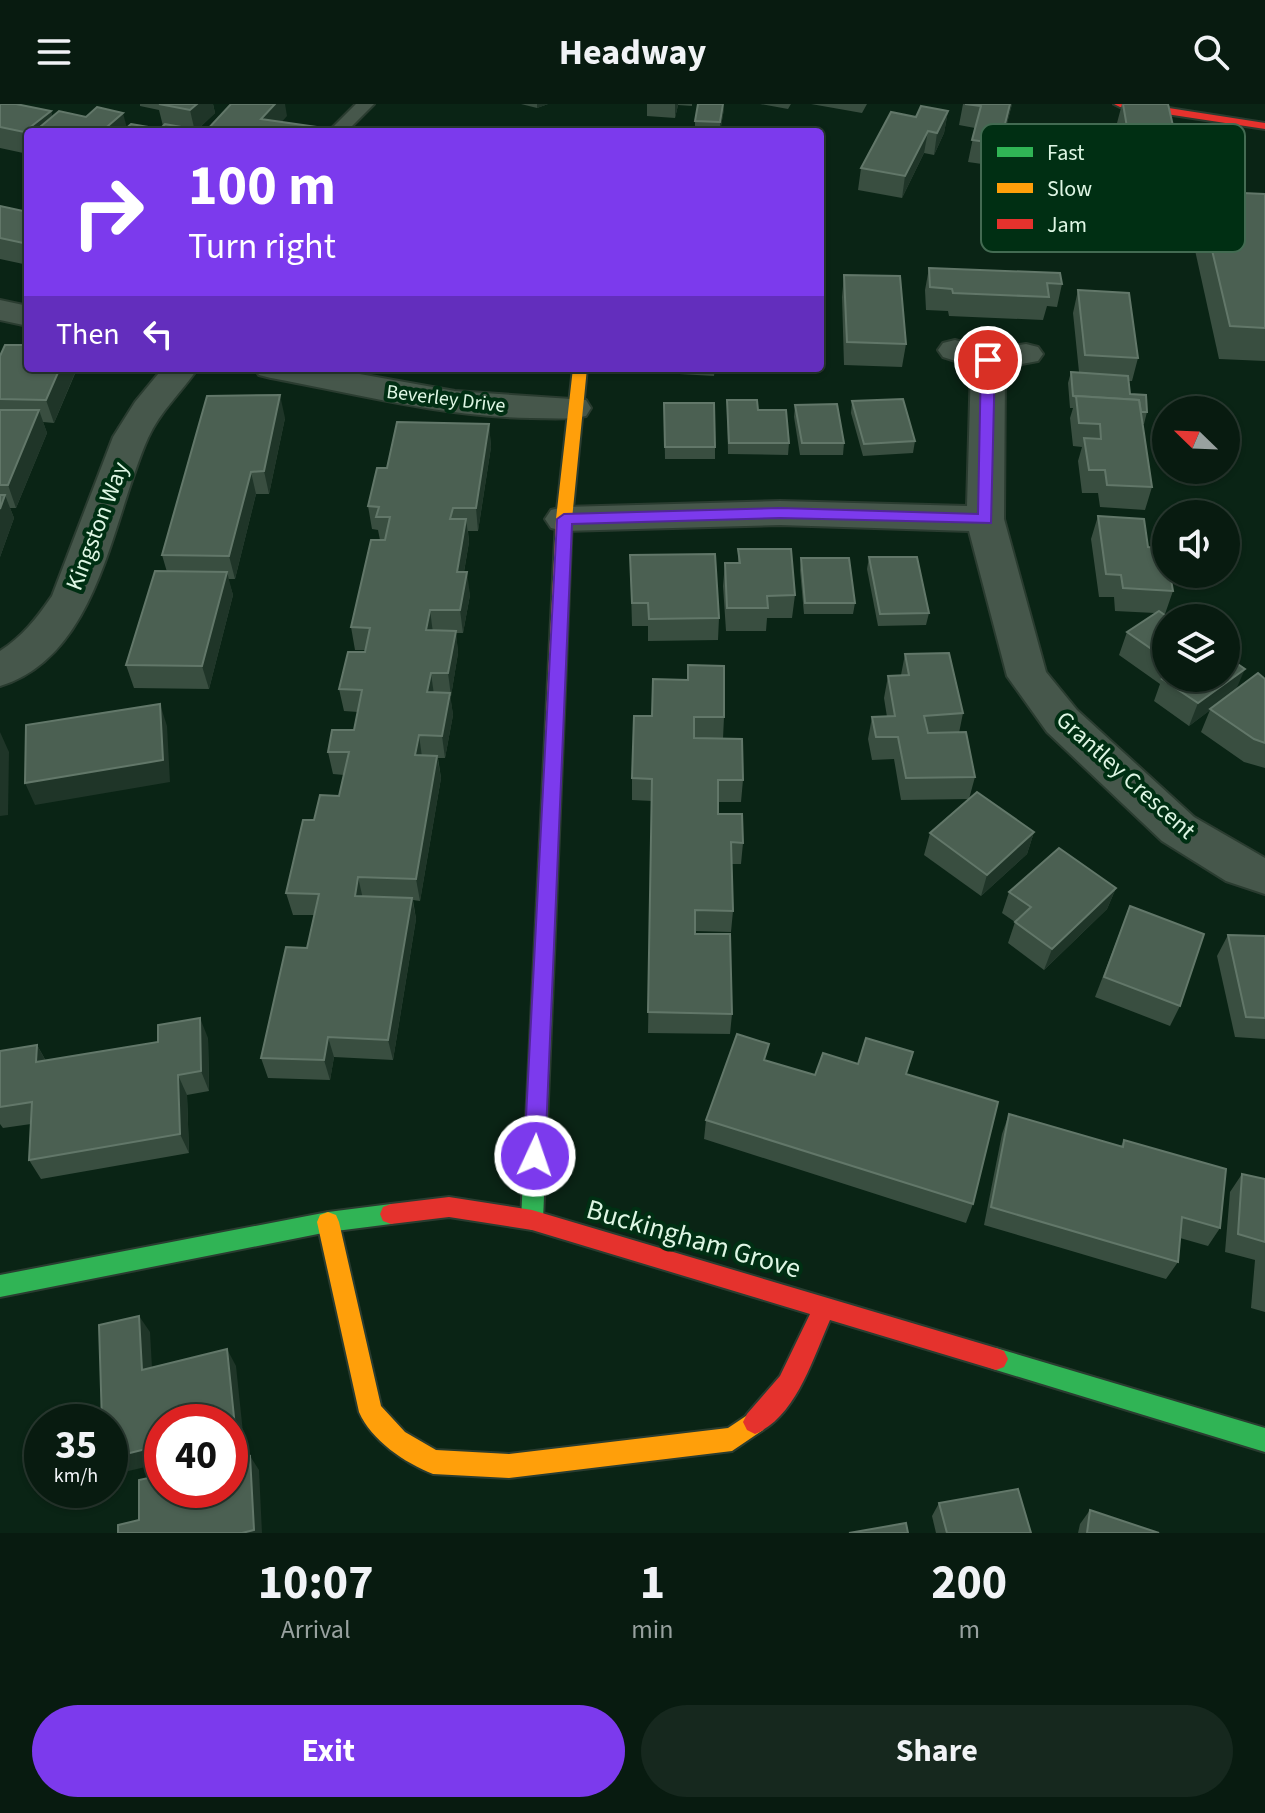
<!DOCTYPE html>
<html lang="en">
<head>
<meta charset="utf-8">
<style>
	:root { --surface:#081b10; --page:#16281e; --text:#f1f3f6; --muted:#98a19f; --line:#293930; --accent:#7c3aed }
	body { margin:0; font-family:"Source Sans 3",sans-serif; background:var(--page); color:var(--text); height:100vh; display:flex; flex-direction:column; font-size:30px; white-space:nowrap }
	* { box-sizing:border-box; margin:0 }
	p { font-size:26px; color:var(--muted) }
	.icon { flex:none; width:44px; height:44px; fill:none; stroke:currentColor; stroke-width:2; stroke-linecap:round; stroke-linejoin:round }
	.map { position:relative; height:1429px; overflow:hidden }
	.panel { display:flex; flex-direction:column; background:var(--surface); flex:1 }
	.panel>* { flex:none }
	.top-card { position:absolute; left:24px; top:24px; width:800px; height:244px; border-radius:8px; box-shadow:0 2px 6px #0004,0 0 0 2px var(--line); background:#7c3aed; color:#fff; overflow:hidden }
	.needle { width:52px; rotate:293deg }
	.fabs { position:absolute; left:1152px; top:292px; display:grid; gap:16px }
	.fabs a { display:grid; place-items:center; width:88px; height:88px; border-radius:50%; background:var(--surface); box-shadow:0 2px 6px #0004,0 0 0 2px var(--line); font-size:40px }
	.speed { position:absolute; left:24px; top:1300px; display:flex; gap:16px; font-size:40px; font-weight:700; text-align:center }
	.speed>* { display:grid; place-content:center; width:104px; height:104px; border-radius:50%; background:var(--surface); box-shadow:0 2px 6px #0004,0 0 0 2px var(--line); line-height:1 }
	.speed small { font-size:20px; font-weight:400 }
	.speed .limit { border:12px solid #d22; background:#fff; color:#111 }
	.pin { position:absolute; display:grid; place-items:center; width:68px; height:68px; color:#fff; margin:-34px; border:4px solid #fff; border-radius:50%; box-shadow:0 2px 8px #0007 }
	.me { position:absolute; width:88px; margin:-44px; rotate:3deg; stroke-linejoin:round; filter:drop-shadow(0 0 6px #0008) }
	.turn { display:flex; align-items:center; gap:28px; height:168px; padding:0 32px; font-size:36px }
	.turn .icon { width:104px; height:104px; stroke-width:2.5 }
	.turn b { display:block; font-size:56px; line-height:68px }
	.then { display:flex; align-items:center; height:76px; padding:0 32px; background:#0003; gap:16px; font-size:30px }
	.eta { display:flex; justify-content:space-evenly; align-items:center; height:136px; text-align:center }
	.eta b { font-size:48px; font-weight:700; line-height:56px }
	.action { display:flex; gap:16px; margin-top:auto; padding:16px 32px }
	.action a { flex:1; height:92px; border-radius:48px; background:var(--accent); color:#fff; font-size:32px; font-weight:700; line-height:92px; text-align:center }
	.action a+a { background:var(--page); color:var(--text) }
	header { display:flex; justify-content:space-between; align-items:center; height:104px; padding:0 32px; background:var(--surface); font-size:36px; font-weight:700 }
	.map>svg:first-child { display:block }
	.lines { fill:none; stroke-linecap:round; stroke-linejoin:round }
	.lane-casing { stroke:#2a3c30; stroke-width:4 }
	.street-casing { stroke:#2a3c30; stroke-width:4 }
	.fast-casing { stroke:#2a3c30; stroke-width:4 }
	.slow-casing { stroke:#2a3c30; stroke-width:4 }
	.jam-casing { stroke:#2a3c30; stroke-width:4 }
	.lane { fill:#46574b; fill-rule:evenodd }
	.street { fill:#46574b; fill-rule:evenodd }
	.fast { fill:#30b455; fill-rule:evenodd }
	.slow { fill:#ff9f0a; fill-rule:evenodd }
	.jam { fill:#e5322d; fill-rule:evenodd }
	.wall { fill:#394e40 }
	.shaded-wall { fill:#1f3528 }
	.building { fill:#4b6052; stroke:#627769; stroke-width:2 }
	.route { fill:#7c3aed; stroke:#51269a; stroke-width:2 }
	.labels { text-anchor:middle; stroke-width:8; stroke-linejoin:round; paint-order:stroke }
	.far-street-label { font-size:20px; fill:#def6e4; stroke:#002f13 }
	.street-label { font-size:24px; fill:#def6e4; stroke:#002f13 }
	.near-street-label { font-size:28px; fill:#def6e4; stroke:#002f13 }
	.key { fill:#002f13; stroke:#436b52; stroke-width:2 }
	.key-label { font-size:22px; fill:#def6e4 }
</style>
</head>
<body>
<header><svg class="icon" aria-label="menu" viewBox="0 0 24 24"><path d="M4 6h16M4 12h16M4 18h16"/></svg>Headway<svg class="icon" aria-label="search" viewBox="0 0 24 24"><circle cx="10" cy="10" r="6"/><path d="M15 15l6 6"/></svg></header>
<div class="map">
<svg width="1265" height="1429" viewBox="0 0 1265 1429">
	<rect width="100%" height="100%" fill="#0a2415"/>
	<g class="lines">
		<g class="lane-casing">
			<path id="lane" d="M356 0H374L346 28H328Z"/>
		</g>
		<g class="street-casing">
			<g id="street">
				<path d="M0 196 28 202V222L0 216Z"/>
				<path d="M955 236 989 246 1026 240 1038 243 1043 250 1038 257 1005 263 1004 415 1046 568 1077 606 1194 713 1265 754V790L1226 777 1162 737 1047 628 1007 572 969 427 780 421 564 427 551 424 545 415 551 406 564 403 780 397 967 402 971 262 943 253 938 246 943 239Z"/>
				<path d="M163 264H198C182 288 160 307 148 334 112 414 99 552 0 582V547C22 533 37 514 52 492L113 333 135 298Z"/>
				<path d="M254 264H326L455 287 586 296 591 304 586 312C568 316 550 314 531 314 444 313 357 290 271 274L259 271Z"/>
			</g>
		</g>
		<g class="fast-casing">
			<g id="fast">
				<path d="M554 629 563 635 543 1116 540 1123 532 1126 524 1123 521 1116 545 635Z"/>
				<path d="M391 1100 399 1103 402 1110 399 1117 391 1120 328 1128 0 1193V1171L328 1108Z"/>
				<path d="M996 1244 1265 1324V1348L996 1266 988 1263 984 1255 988 1247Z"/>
			</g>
		</g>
		<g class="slow-casing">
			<g id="slow">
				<path d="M573 264H587L572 415 563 635 554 641 545 635 556 415Z"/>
				<path d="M328 1108 336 1111 339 1118 381 1302 405 1328 436 1346 509 1350 728 1324 755 1306 763 1310 767 1318 763 1326 732 1347 509 1374 433 1370C405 1359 371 1336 359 1308L317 1118 320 1111Z"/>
			</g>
		</g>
		<g class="jam-casing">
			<g id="jam">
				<path d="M1114 0H1143L1265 19V25L1120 3Z"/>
				<path d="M449 1093 532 1106 996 1244 1004 1247 1008 1255 1004 1263 996 1266 830 1216C813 1254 796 1313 755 1330L747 1326 743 1318 747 1310 780 1272 810 1210 532 1126 449 1113 391 1120 383 1117 380 1110 383 1103 391 1100Z"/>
			</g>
		</g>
		<use href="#lane" class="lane"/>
		<use href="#street" class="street"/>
		<use href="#fast" class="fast"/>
		<use href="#slow" class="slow"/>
		<use href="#jam" class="jam"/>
	</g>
	<g class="wall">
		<path d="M0 0 51 7 52 13 127 23 160 25 163 22 159 6 140 2V0H213L215 9 195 28H28V50L0 44Z"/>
		<path d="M521 0H548L537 4Z"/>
		<path d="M647 0H692V2L678 1 675 14 647 12Z"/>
		<path d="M760 0H791L788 5Z"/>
		<path d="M811 0H867L862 9Z"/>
		<path d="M963 0H1012L996 62 968 58 975 24 959 21Z"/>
		<path d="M1122 0H1168L1179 48 1173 70 1127 68 1128 78 1123 100 1067 97 1062 61 1067 39 1121 42 1117 19Z"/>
		<path d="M724 5 720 28H695V17Z"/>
		<path d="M948 7 944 29 934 51 924 49 902 94 858 86 861 64 916 13Z"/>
		<path d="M1014 48 1061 81 1058 93 1016 91 1012 59Z"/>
		<path d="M1198 87 1265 90V257L1219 255 1189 119Z"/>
		<path d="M0 102 28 108V161L0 155Z"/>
		<path d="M929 164 1062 180 1057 203 1047 202 1043 216 949 212 948 207 926 206 925 186Z"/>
		<path d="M844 171 906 240 902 263 844 261 842 193Z"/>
		<path d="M1078 186 1138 254 1132 277H1129L1130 290 1147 308 1144 320H1143L1152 383 1145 406 1100 403 1098 389H1082L1078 357 1082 343 1073 342 1070 314 1073 304H1070L1068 279 1071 268H1079L1073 209Z"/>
		<path d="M0 252 28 264 77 265 54 319 43 318 47 329 16 404H10L14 414 0 453Z"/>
		<path d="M485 264H507L504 269Z"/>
		<path d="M663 264H715L714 272 662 269Z"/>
		<path d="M727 296 758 306 789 339 788 351 728 350Z"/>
		<path d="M852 297 915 337 913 349 863 352 851 309Z"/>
		<path d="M664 299 715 343V355H665Z"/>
		<path d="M795 301 844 339 843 351H800L794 313Z"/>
		<path d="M285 314 269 390H256L235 475H228L233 491 209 585 134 584 126 561 167 468 162 451Z"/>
		<path d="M489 320 491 343 478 427H468L469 438 464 468 470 491 463 529H456L458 549 451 592H450L453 611 445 654H438L441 674 420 797 413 796 416 815 393 956 334 953 330 976 268 974 261 954 307 844 314 811H293L286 789 314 716 339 692 344 671 333 670 328 648 354 626 358 608 344 607 339 585 365 548 366 546H355L351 523 385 436H380L378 426 372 425 368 402 387 364Z"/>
		<path d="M1098 412 1148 443 1173 487 1165 510H1164L1166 514V574L1236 586 1265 575V664L1244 658 1201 628 1210 606 1189 622 1154 597 1160 580 1119 551 1127 528 1155 509 1115 507 1114 493H1099L1091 435Z"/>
		<path d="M738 445 795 491 792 514H767L766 527H726L723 482 725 459H738Z"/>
		<path d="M630 451 719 514 718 536 648 537V522H632Z"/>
		<path d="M869 453 929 509 926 521 878 522 867 465Z"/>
		<path d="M801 454 855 499 853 510H804L800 466Z"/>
		<path d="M905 550 963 609 959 629 975 673 969 695 901 696 894 655 872 656 868 635 872 613H887L884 594 888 572 901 571Z"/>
		<path d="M688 561 724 613 723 635 743 676 741 698H718V710L743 739 741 760H732L733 807 731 828 695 827V830L732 910 730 930 648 929 652 697 632 696V674L652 612 687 576Z"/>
		<path d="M1034 728 1027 750 981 792 924 751 930 729Z"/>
		<path d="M1116 784 1107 805 1044 866 1008 839 1015 818 1002 809 1009 788Z"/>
		<path d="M1130 802 1180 902 1170 922 1095 893Z"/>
		<path d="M1228 831 1265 832V935L1235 933 1217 852Z"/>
		<path d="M208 934 209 987 187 991 189 1049 41 1075 29 1056 31 1020 3 1024 0 1020V947L37 941 46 957Z"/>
		<path d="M767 957 815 971 858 960 907 971 973 1100 966 1119 704 1035 706 1016Z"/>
		<path d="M1009 1010 1121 1042 1124 1036 1220 1124 1208 1142 1180 1134 1178 1158 1166 1175 984 1121 1002 1030Z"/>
		<path d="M1242 1070 1265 1075V1208L1251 1204 1255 1156 1225 1148 1230 1088Z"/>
		<path d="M939 1399 1031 1429H936L932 1412Z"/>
		<path d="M1090 1406 1159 1429H1078L1080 1420Z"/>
	</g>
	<g class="shaded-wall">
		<path d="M196 0H213L215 9 195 28 190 6Z"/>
		<path d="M275 0H285L287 12 273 28 261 15Z"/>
		<path d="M537 0H548L537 4Z"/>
		<path d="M675 0H678V1L675 14Z"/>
		<path d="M723 0 724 5 720 28V18Z"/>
		<path d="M1010 0H1012L996 62 1000 40Z"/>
		<path d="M51 7 57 28H28V36H27L24 28Z"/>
		<path d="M948 7 944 29 934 51 937 29Z"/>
		<path d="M123 9 128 28H101Z"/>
		<path d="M928 27 924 49 902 94 905 72Z"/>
		<path d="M60 264H77L54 319 46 296Z"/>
		<path d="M280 291 285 314 269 390 264 367Z"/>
		<path d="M39 306 47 329 16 404 8 381Z"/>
		<path d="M489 320 491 343 478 427 476 404Z"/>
		<path d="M251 368 256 390 235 475 229 452Z"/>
		<path d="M5 391 14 414 0 453V405Z"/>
		<path d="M466 415 469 438 460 491 457 468Z"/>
		<path d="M227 468 233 491 209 585 202 562Z"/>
		<path d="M467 468 470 491 463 529 460 506Z"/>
		<path d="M430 506 433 529 426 526Z"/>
		<path d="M456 527 458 549 451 592 448 569Z"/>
		<path d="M1245 565 1235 588 1189 622 1198 599Z"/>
		<path d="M431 569 434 591 427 588Z"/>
		<path d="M450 589 453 611 445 654 442 632Z"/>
		<path d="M160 600 167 622 170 678 35 701 25 679Z"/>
		<path d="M0 628 9 648 8 711 0 712Z"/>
		<path d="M419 631 422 653 415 651Z"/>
		<path d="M437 652 441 674 420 797 416 775Z"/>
		<path d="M1034 728 1027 750 981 792 987 771Z"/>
		<path d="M358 773 363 795 355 792Z"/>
		<path d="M1116 784 1107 805 1044 866 1052 845Z"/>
		<path d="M412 794 416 815 393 956 388 936Z"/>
		<path d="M200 914 208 934 209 987 201 967Z"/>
		<path d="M328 933 334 953 330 976 324 956Z"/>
		<path d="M37 941 48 961 36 958Z"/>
		<path d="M178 971 187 991 189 1049 180 1030Z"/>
		<path d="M139 1212 150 1228 153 1282 142 1266Z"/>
		<path d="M227 1245 236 1262 244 1338 230 1342Z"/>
		<path d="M162 1341V1359L116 1370 110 1363V1354Z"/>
		<path d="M250 1352 259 1366 262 1429H242Z"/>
	</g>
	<g class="building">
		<path d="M0 0H16L51 7 24 28 0 23Z"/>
		<path d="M159 0H197L190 6Z"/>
		<path d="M231 0H275L261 15 317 23 313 28H205Z"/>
		<path d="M698 0H723L720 18 695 17Z"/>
		<path d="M965 0H1010L1000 40 972 36 981 2Z"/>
		<path d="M1123 0H1168L1179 48 1131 46Z"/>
		<path d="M921 2 948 7 937 29 928 27 905 72 861 64 891 8 916 13Z"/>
		<path d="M97 3 123 9 101 28H34L59 7 86 13Z"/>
		<path d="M131 20 160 25 165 20 192 25 189 28H122Z"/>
		<path d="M636 25 682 28H635Z"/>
		<path d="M1198 87 1265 90V224L1230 222Z"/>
		<path d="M0 102 28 108V140L0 134Z"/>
		<path d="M929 164 1060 169 1062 180 1047 179 1049 193 953 189 952 185 930 183Z"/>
		<path d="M844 171 900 172 906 240 847 238Z"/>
		<path d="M1078 186 1129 189 1138 254 1085 251Z"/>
		<path d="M5 241H28V264H60L46 296 0 295V252Z"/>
		<path d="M1071 268 1128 272 1130 290 1146 291 1147 308H1141L1139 296 1076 292 1077 293 1073 292Z"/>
		<path d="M280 291 264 367 251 368 229 452 162 451 207 292Z"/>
		<path d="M1076 292 1139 296 1152 383 1107 381 1105 366H1089L1084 334 1101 335 1100 320 1079 319Z"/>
		<path d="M903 295 915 337 864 340 852 297Z"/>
		<path d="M727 296H757L758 306H786L789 339H729Z"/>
		<path d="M664 299H714L715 343H665Z"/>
		<path d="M837 300 844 339H802L795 301Z"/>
		<path d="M0 306H39L8 381H0Z"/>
		<path d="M397 318 489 320 476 404H453L450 415H466L457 468H467L460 506H430L426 526 456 527 448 569H431L427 588 450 589 442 632 419 631 415 651 437 652 416 775 358 773 355 792 412 794 388 936 328 933 324 956 261 954 286 843 307 844 319 790 286 789 303 716H314L320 691 339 692 349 648H328L332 626H354L362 586 339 585 348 548H365L370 524 351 523 371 436H385L390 413H376L379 403 368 402 377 364H387Z"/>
		<path d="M0 391H5L0 405Z"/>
		<path d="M1098 412 1144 415 1148 443 1166 444V470H1170L1173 487 1123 484 1121 471 1106 470Z"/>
		<path d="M738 445H791L795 491 767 492 768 504H727L725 459H740Z"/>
		<path d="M715 450 719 514 649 515 648 499H632L630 451Z"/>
		<path d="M869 453H917L929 509 880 510Z"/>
		<path d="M801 454H849L855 499H805Z"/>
		<path d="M155 467 227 468 202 562 126 561Z"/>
		<path d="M1159 507 1169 514H1166V555L1127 528Z"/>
		<path d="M949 549 963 609 924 612 928 629 966 628 975 673 906 674 898 633H876L872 613 895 612 888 572 909 571 905 550Z"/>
		<path d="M1226 552 1245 565 1198 599 1162 575 1166 572V574H1226Z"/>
		<path d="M688 561 724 562V613H694V634L742 635 743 676H718V710H742L743 739 731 738 733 807 695 806V830H730L732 910 648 908 652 675 632 674 634 612H652L653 575 688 576Z"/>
		<path d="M1258 569 1265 575V639L1254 635 1210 605Z"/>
		<path d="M160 600 163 656 25 679 26 621Z"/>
		<path d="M977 688 1034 728 987 771 930 729Z"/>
		<path d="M1059 744 1116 784 1052 845 1015 818 1031 803 1009 788Z"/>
		<path d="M1130 802 1204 830 1180 902 1104 873Z"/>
		<path d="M1228 831 1265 832V914L1246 913Z"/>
		<path d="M200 914 201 967 178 971 180 1030 29 1056 32 998 0 1003V947L37 941 36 958 158 938V921Z"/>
		<path d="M737 930 769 940 764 956 815 971 823 949 858 960 866 934 913 948 906 970 998 998 973 1100 706 1016Z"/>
		<path d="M1009 1010 1123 1043 1124 1036 1226 1065 1220 1124 1182 1113 1178 1158 991 1103Z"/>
		<path d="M1242 1070 1265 1075V1138L1238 1130Z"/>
		<path d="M139 1212 142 1266 227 1245 235 1323 230 1324V1318H162V1341L110 1354V1318H102L99 1221Z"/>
		<path d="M250 1352 254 1426 242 1429H118V1421L139 1416V1376L162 1371V1386H230V1356Z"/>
		<path d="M1018 1385 1031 1429H947L939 1399Z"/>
		<path d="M1090 1406 1159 1429H1087Z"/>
		<path d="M906 1419 908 1429H849Z"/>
	</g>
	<path class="route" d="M988 252 995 256 991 419 780 414 572 420 545 1052 542 1059 535 1062 527 1059 524 1052 557 415 564 410 780 404 978 410 981 256Z"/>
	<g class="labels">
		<g class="far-street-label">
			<text transform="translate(446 294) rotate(7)" y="7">Beverley Drive</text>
		</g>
		<g class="street-label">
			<text transform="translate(97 422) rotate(-69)" y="8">Kingston Way</text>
			<text transform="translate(1126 671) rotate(42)" y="8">Grantley Crescent</text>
		</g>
		<g class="near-street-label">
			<text transform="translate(694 1134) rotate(16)" y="10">Buckingham Grove</text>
		</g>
	</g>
	<rect x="981" y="20" width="264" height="128" rx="12" class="key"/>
	<rect x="997" y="43" width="36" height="10" fill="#30b455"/>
	<rect x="997" y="79" width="36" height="10" fill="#ff9f0a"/>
	<rect x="997" y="115" width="36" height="10" fill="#e5322d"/>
	<g class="key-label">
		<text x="1047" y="56">Fast</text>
		<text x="1047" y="92">Slow</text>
		<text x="1047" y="128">Jam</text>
	</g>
</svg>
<div class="fabs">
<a><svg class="needle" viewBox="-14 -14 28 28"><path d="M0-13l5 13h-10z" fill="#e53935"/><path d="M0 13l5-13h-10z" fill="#98a19f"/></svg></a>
<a><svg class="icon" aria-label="sound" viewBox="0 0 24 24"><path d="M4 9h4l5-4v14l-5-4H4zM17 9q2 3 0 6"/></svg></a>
<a><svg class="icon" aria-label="layers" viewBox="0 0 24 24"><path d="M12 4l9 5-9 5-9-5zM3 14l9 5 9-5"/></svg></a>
</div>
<div class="speed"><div>35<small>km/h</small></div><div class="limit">40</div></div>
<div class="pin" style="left:988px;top:256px;background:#d93025"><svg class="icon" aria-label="arrive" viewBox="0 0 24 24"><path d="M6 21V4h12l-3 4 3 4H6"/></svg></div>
<svg class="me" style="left:535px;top:1052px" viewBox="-20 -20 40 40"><circle r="17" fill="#7c3aed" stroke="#fff" stroke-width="3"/><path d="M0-11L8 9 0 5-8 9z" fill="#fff"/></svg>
<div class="top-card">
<div class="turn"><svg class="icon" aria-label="right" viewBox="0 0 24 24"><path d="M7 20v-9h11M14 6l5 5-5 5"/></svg><div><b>100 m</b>Turn right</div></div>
<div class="then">Then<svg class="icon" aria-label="left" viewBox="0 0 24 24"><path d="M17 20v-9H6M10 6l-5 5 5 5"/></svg></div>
</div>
</div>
<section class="panel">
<div class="eta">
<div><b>10:07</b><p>Arrival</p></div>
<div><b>1</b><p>min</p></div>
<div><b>200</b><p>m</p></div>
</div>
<div class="action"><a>Exit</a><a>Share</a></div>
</section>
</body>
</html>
